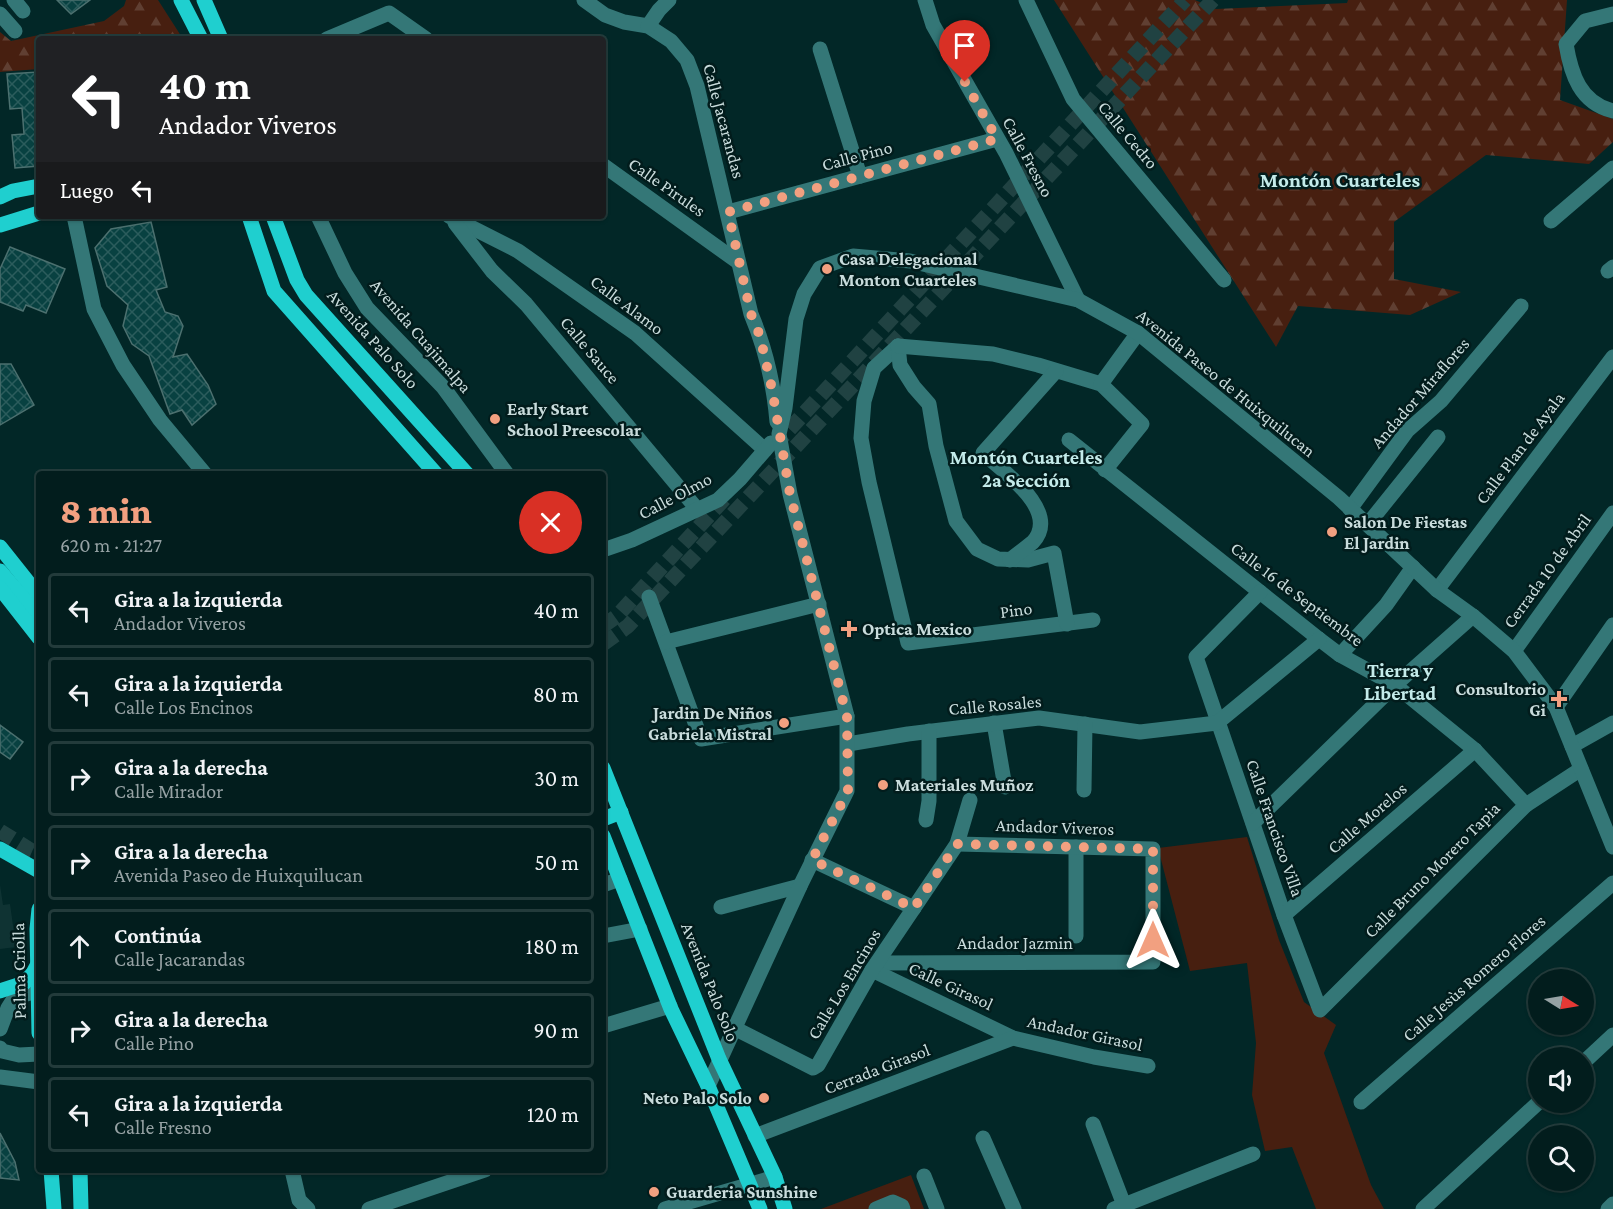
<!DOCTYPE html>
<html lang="es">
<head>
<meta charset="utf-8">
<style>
	:root { --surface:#021d1d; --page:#0c2626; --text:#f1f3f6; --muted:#96a2a4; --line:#233b3b; --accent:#f2a080 }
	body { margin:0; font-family:"Crimson Pro",serif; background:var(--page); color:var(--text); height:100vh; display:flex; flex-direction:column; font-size:22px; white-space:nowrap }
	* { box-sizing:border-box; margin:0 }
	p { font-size:20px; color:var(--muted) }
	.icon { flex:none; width:33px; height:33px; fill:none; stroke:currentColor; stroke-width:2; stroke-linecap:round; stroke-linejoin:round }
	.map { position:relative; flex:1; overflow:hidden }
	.side { position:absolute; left:36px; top:471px; width:570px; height:702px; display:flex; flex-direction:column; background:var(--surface); border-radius:6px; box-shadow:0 2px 4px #0004,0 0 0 2px var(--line) }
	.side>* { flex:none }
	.guide { position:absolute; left:36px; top:36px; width:570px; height:183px; border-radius:6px; box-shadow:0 2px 4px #0004,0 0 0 2px var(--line); background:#202124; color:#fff; overflow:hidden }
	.needle { width:39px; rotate:101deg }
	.controls { position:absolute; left:1528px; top:969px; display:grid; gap:12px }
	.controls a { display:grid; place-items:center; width:66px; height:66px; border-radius:50%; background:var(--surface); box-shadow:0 2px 4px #0004,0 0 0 2px var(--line); font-size:30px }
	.pin { position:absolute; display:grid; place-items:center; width:51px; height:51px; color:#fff; margin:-62px -26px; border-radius:50% 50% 50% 0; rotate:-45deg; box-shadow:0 0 6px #0007 }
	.pin .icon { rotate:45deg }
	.me { position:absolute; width:66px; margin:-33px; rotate:0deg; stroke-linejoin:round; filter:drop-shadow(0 0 4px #0008) }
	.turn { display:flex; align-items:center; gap:21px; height:126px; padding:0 24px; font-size:27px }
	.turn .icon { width:78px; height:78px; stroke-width:2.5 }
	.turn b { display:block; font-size:42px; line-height:51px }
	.then { display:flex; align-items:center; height:57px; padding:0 24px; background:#0003; gap:12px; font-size:22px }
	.round { display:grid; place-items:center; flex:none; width:63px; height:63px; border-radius:32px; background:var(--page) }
	.summary { display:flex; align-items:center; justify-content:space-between; height:102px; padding:0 24px }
	h1 { font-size:36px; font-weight:800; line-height:45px; color:var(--accent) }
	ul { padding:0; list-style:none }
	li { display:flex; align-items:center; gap:18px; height:75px; margin:0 12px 9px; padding:0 12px; border:3px solid var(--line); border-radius:6px }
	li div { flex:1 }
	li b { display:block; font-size:22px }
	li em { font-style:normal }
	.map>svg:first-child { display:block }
	.built { fill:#0f3333 }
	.green { fill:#471f10 }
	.forest { fill:url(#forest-firs) }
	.building { fill:url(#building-cross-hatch); stroke:#4c706f; stroke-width:1.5 }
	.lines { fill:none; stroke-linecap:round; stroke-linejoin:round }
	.major-tunnel { stroke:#204242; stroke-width:15; stroke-dasharray:15 8; stroke-linecap:butt }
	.minor { stroke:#347777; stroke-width:15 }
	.major { stroke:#1fcfcf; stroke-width:15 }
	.major-bridge { stroke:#1fcfcf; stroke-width:15 }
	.route { stroke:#f2a080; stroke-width:10; stroke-dasharray:0 18 }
	.poi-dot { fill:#f2a080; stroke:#021c1c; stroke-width:2 }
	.labels { text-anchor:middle; stroke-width:5; stroke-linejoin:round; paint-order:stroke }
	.street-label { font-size:18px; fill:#c9dcdc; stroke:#021c1c }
	.poi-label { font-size:18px; font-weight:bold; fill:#c9dcdc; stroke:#021c1c; text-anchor:start }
	.neighbourhood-label { font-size:20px; font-weight:bold; fill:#c4ebea; stroke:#021c1c }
	.quarter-label { font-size:21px; font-weight:bold; fill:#c4ebea; stroke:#021c1c }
</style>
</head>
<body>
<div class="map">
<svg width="1613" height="1209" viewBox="0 0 1613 1209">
	<defs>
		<pattern id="forest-firs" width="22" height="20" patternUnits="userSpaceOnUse" patternTransform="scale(1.5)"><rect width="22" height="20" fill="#471f10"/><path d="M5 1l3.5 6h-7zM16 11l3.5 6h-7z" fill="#603f32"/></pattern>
		<pattern id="building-cross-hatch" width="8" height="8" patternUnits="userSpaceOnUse" patternTransform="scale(1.5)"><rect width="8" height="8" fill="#084141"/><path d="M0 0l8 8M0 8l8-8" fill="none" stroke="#2b5c5c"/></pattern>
	</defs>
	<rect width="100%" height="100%" fill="#022727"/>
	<path class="built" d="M0 885 3 905 10 904 16 947 0 949Z"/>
	<g class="green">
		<path d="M1247 837 1279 940 1304 1002 1336 1025 1324 1053 1371 1185 1384 1209H1316L1292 1147 1265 1151 1252 1095 1256 1043 1247 963 1190 971 1158 848Z"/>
		<path d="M911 1175 924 1209H821Z"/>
	</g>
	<g class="forest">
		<path d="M126 0H158L183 39H39V69L0 72V32L11 41 104 21 124 6Z"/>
		<path d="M1054 0H1195L1216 9 1347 3 1348 0H1567L1560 100 1613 119V142L1589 164 1486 155 1394 222V279L1461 292 1410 315 1298 306 1276 347Z"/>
	</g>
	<g class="building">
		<path d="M57 0H90L71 14Z"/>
		<path d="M39 72V166L15 168 12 135 24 134 22 108 10 109 7 74Z"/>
		<path d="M151 222 167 287 156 290 165 312 178 316 183 326 173 357 187 354 208 385 216 404 192 425 182 410 170 414 149 356 132 344 123 326 128 305 107 286 95 248 111 229Z"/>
		<path d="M10 247 65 269 46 313 26 305 23 311 0 302V269Z"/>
		<path d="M0 364H11L34 405 0 425Z"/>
		<path d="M0 725 23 742 10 759 0 752Z"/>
		<path d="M0 1133 15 1162 19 1180 0 1178Z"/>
	</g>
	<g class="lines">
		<g class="major-tunnel">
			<path d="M774 446 1185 0"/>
			<path d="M603 626 617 616 727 496"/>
			<path d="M603 644 628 626 1213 0"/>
			<path d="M0 831 32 851 39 854"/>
		</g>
		<g class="minor">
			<path d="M14 0 23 11"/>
			<path d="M584 0 605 15 624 22 648 26 671 41 687 60 697 86 751 314C765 347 774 386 777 422"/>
			<path d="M925 0 933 25 1006 153 1078 300"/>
			<path d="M1026 0 1073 99 1224 280"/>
			<path d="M0 14 15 31"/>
			<path d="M1613 14 1585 21 1566 44C1571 74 1580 103 1613 111"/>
			<path d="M648 26 659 10 669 0"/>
			<path d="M327 39 389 13 426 39"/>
			<path d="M820 49 860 176"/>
			<path d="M603 165 738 262"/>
			<path d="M728 212 997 139"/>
			<path d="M74 216 94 309 123 365 160 420 205 474"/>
			<path d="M318 216 345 273 367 308 443 387 507 474"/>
			<path d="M449 216 518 251 635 333 765 450"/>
			<path d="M1551 221 1613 168"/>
			<path d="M455 223 492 271 526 304 697 509"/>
			<path d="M1608 271 1613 267"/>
			<path d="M898 346 874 368 864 401 861 438 869 482 908 643 1093 620"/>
			<path d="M898 346 900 365 914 387 929 404 936 446 956 521 977 549 998 559 1028 560 1054 553 1067 624"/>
			<path d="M898 346 993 354 1038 365 1101 384 1142 424 1105 470"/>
			<path d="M1101 384 1138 333"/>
			<path d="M1069 440 1319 639 1340 655 1395 685 1475 750 1526 805"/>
			<path d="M1350 509 1407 431 1441 401 1521 306"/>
			<path d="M1368 524 1438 437"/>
			<path d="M603 550 632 540 718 500 740 479 771 443"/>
			<path d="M1010 560C1017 554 1026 548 1033 542 1061 511 1004 472 983 453L1056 371"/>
			<path d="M1437 590 1613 357"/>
			<path d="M1260 592 1196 657 1284 915 1320 1010 1526 805 1581 769"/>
			<path d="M649 597 701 739 847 716"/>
			<path d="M666 642 819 604"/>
			<path d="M1514 651 1613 513"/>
			<path d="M1340 655 1386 605 1413 567"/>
			<path d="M1556 707 1613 625"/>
			<path d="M994 723 1005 787"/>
			<path d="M848 744 908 734 1039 718 1140 732 1217 723 1319 639"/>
			<path d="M1572 746 1613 723"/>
			<path d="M1084 790 1085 724"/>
			<path d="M926 820 929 801V731"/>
			<path d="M1253 823 1395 685 1473 616"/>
			<path d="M1076 847V936"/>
			<path d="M812 860 914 908"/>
			<path d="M603 885 620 879"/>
			<path d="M721 907 800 886"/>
			<path d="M1284 915 1475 750"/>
			<path d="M603 936 640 929"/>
			<path d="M877 963 1153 962V849L957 844"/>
			<path d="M872 970 1013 1038 1094 1057 1148 1066"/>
			<path d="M603 1026 670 1006"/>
			<path d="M734 1028 813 1068 818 1065 872 970 957 844 970 800"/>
			<path d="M0 1029 8 1008 15 997 38 991"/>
			<path d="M0 1048 2 1051 19 1055 39 1054"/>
			<path d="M1584 1062 1613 1035"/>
			<path d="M0 1077 39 1082"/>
			<path d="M708 1086 800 886 847 791V716L790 494 779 434 785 408 796 319 804 294 820 268 853 256 910 261 1078 300 1138 333 1339 498 1437 590 1473 616 1514 651 1556 707 1613 847"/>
			<path d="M1361 1102 1613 883"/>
			<path d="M1093 1124 1124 1205"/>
			<path d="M755 1136 1013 1038"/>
			<path d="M983 1138 1014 1209"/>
			<path d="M292 1170 299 1200 308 1209"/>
			<path d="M924 1176 937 1209"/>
			<path d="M369 1209 485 1170"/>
			<path d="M665 1209 775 1177"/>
			<path d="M876 1209 893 1202 902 1206 903 1209"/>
			<path d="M1114 1209 1253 1154"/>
			<path d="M1423 1209 1539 1102"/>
			<path d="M1608 1209 1613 1204"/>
		</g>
		<g class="major">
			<path d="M181 0 201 39"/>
			<path d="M204 0 221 39"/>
			<path d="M0 197 13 191 39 186"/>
			<path d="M249 216 274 291 436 474"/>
			<path d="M273 216 297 280 306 295 467 474"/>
			<path d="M0 225 39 213"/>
			<path d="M0 547 39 596"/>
			<path d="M0 571 39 617"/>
			<path d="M0 588 39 638"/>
			<path d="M603 768 719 1059 775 1177 785 1209"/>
			<path d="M603 819 621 812"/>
			<path d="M603 836 671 1009 708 1086 760 1209"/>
			<path d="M0 849 39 871"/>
			<path d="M39 909 37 929 39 1033"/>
			<path d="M0 991 24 983"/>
			<path d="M51 1170 54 1209"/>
			<path d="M80 1170 81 1209"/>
		</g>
		<path class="major-bridge" d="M24 983 33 973 39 962"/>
	</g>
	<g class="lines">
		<path class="route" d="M965 82 997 139 728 212 751 314 760 336 772 389 790 494 847 717 848 791 812 860 914 908 957 844 1153 849V940"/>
	</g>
	<g class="poi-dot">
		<circle cx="827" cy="269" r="6"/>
		<circle cx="495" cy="419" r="6"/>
		<circle cx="1332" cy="532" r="6"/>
		<path d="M846 620h6v6h6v6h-6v6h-6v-6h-6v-6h6z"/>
		<path d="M1556 690h6v6h6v6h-6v6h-6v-6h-6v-6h6z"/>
		<circle cx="784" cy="723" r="6"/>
		<circle cx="883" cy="785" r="6"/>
		<circle cx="764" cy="1098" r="6"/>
		<circle cx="654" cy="1192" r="6"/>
	</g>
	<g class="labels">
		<g class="street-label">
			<text transform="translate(724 121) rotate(75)" y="6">Calle Jacarandas</text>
			<text transform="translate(1128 135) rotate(50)" y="6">Calle Cedro</text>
			<text transform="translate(857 156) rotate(-15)" y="6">Calle Pino</text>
			<text transform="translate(1028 157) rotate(62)" y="6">Calle Fresno</text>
			<text transform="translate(667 187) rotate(35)" y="6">Calle Pirules</text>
			<text transform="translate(627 305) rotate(37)" y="6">Calle Alamo</text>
			<text transform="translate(421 336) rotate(49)" y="6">Avenida Cuajimalpa</text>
			<text transform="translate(373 339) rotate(48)" y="6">Avenida Palo Solo</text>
			<text transform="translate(590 350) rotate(50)" y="6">Calle Sauce</text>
			<text transform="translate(1226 383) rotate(39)" y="6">Avenida Paseo de Huixquilucan</text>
			<text transform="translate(1420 393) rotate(-49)" y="6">Andador Miraflores</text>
			<text transform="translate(1520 448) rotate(-53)" y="6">Calle Plan de Ayala</text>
			<text transform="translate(675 496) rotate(-28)" y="6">Calle Olmo</text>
			<text transform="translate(1547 571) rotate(-54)" y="6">Cerrada 10 de Abril</text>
			<text transform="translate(1297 594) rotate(37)" y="6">Calle 16 de Septiembre</text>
			<text transform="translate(1016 610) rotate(-7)" y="6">Pino</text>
			<text transform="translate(995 705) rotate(-5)" y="6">Calle Rosales</text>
			<text transform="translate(1367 818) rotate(-41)" y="6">Calle Morelos</text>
			<text transform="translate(1055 827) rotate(2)" y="6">Andador Viveros</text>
			<text transform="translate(1275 828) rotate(71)" y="6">Calle Francisco Villa</text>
			<text transform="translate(1432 870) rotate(-45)" y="6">Calle Bruno Morero Tapia</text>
			<text x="1015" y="949">Andador Jazmin</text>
			<text transform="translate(19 971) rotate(-91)" y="6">Palma Criolla</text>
			<text transform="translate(1474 978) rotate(-41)" y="6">Calle Jesùs Romero Flores</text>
			<text transform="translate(710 982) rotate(68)" y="6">Avenida Palo Solo</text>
			<text transform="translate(844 984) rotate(-59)" y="6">Calle Los Encinos</text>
			<text transform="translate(951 986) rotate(25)" y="6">Calle Girasol</text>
			<text transform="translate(1085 1033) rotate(12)" y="6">Andador Girasol</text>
			<text transform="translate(877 1069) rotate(-21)" y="6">Cerrada Girasol</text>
		</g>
		<g class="poi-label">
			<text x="839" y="265">Casa Delegacional<tspan x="839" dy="21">Monton Cuarteles</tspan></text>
			<text x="507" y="415">Early Start<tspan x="507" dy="21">School Preescolar</tspan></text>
			<text x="1344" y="528">Salon De Fiestas<tspan x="1344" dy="21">El Jardin</tspan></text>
			<text x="862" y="635">Optica Mexico</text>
			<text x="1546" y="695" text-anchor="end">Consultorio<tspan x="1546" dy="21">Gi</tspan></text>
			<text x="772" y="719" text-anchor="end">Jardin De Niños<tspan x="772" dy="21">Gabriela Mistral</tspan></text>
			<text x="895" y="791">Materiales Muñoz</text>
			<text x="752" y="1104" text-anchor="end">Neto Palo Solo</text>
			<text x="666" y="1198">Guarderia Sunshine</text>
		</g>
		<g class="neighbourhood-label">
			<text x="1026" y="464">Montón Cuarteles<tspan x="1026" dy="23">2a Sección</tspan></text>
			<text x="1400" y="677">Tierra y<tspan x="1400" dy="23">Libertad</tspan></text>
		</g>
		<g class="quarter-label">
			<text x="1340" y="187">Montón Cuarteles</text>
		</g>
	</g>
</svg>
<div class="controls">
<a><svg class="needle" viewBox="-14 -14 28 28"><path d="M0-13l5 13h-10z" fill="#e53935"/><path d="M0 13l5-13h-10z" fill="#96a2a4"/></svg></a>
<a><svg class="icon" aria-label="sound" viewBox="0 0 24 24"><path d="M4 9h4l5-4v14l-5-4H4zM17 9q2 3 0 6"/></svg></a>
<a><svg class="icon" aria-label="search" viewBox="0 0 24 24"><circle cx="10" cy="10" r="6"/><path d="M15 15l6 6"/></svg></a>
</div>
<div class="pin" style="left:965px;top:82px;background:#d93025"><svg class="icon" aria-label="arrive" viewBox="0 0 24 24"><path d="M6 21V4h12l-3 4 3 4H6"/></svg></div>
<svg class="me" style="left:1153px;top:940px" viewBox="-20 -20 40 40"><path d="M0-17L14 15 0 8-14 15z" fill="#f2a080" stroke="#fff" stroke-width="4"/></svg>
<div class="guide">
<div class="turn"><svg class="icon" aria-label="left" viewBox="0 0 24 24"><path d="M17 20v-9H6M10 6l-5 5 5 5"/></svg><div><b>40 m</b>Andador Viveros</div></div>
<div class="then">Luego<svg class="icon" aria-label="left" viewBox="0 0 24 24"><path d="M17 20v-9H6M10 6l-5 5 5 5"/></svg></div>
</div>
<section class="side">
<div class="summary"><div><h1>8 min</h1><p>620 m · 21:27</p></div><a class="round" style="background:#d93025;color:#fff"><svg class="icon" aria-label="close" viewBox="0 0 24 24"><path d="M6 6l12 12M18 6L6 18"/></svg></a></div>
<ul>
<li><svg class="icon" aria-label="left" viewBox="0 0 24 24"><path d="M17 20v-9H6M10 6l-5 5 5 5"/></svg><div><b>Gira a la izquierda</b><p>Andador Viveros</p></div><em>40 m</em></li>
<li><svg class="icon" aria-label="left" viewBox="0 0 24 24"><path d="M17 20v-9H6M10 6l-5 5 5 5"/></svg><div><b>Gira a la izquierda</b><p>Calle Los Encinos</p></div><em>80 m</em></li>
<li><svg class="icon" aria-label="right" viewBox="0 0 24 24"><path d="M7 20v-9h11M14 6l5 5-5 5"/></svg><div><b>Gira a la derecha</b><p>Calle Mirador</p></div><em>30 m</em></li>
<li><svg class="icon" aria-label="right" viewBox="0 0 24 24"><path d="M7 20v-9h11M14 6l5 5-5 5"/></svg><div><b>Gira a la derecha</b><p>Avenida Paseo de Huixquilucan</p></div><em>50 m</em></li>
<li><svg class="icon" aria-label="ahead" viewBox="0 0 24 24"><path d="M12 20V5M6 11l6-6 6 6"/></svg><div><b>Continúa</b><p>Calle Jacarandas</p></div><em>180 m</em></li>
<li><svg class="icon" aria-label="right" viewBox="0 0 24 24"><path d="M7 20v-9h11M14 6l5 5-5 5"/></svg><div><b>Gira a la derecha</b><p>Calle Pino</p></div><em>90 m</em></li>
<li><svg class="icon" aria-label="left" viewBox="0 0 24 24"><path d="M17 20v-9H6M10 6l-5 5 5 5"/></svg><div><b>Gira a la izquierda</b><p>Calle Fresno</p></div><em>120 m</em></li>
</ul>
</section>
</div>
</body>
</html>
